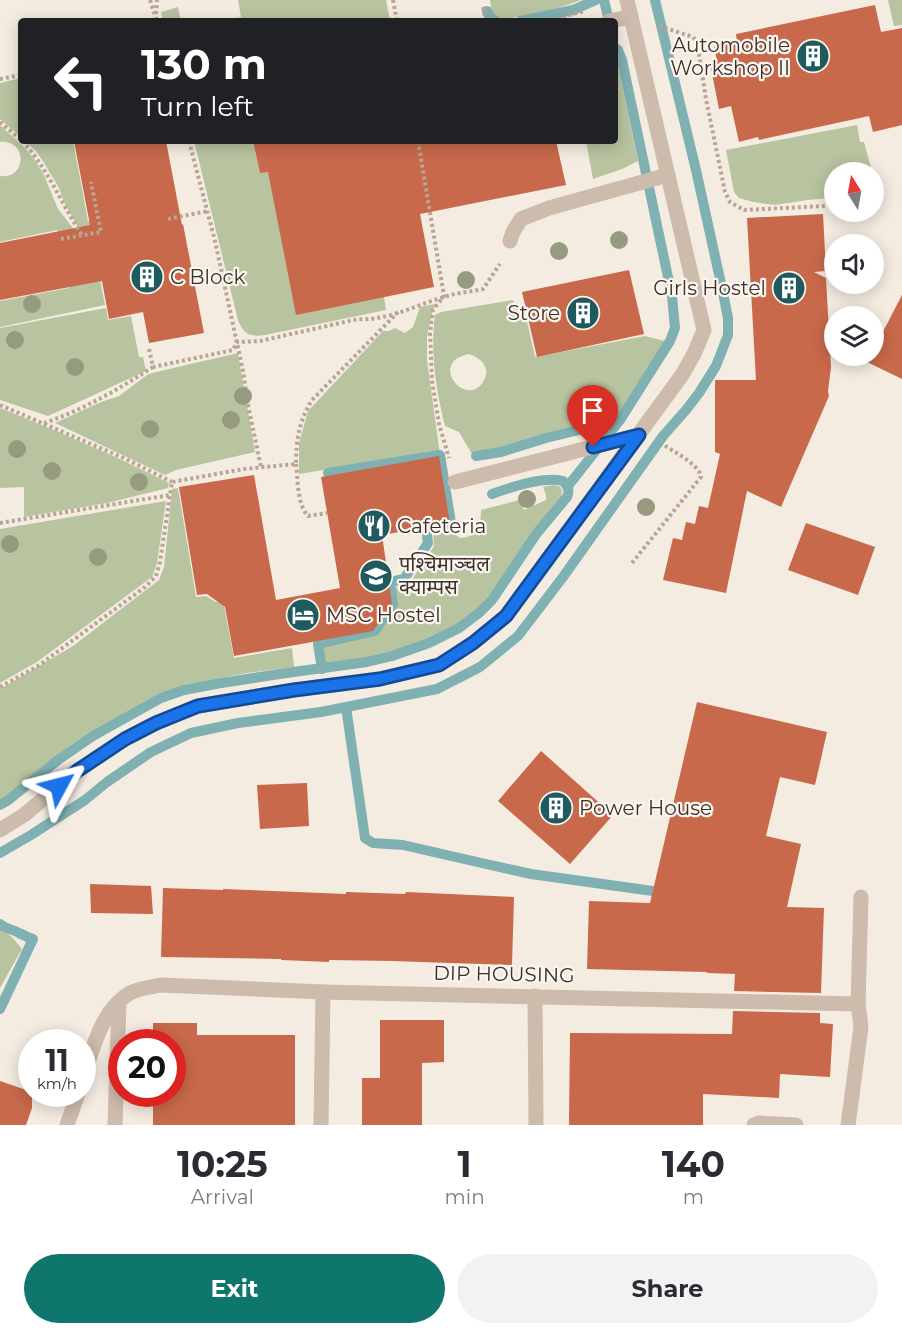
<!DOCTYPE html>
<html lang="en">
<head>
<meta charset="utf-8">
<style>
	:root { --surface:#fff; --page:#f2f2f3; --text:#2b2b33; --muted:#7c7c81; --accent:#0f766e }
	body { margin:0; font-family:Montserrat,"Noto Sans Devanagari",sans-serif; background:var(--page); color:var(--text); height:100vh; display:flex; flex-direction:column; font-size:22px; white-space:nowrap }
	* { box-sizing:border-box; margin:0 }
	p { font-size:20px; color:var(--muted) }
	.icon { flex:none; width:33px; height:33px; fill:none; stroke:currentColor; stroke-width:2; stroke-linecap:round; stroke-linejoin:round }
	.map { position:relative; height:1125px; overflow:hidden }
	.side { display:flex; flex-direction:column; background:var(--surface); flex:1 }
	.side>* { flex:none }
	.banner { position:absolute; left:18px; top:18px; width:600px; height:126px; border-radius:6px; box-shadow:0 3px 15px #0003; background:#202124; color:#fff; overflow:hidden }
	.needle { width:39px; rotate:349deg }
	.controls { position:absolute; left:824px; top:162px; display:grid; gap:12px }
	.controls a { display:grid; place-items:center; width:60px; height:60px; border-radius:50%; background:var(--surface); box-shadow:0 3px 15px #0003; font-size:30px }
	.speed { position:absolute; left:18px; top:1029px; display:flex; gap:12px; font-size:30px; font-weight:700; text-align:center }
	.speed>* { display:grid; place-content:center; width:78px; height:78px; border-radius:50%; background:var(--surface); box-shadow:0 3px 15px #0003; line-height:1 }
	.speed small { font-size:15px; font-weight:400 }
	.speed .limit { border:9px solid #d22; background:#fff; color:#111 }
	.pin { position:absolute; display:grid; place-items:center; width:51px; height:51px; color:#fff; margin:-62px -26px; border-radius:50% 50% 50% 0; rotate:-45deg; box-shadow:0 0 6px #0007 }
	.pin .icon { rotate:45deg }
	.me { position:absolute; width:66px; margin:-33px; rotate:52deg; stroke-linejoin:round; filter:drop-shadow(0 0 4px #0008) }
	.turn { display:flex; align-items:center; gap:21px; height:126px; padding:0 24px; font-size:27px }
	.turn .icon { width:78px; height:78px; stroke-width:2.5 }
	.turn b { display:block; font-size:42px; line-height:51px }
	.eta { display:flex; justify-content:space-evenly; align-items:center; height:102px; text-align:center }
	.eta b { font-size:36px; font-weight:700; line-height:42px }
	.cta { display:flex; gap:12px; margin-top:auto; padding:12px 24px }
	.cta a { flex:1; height:69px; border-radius:36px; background:var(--accent); color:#fff; font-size:24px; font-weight:700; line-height:69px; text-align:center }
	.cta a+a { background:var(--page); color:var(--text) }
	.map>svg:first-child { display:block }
	.green { fill:#b8c4a0; fill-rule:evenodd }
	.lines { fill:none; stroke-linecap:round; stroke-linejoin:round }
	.stream { stroke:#7fb0b2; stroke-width:10 }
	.building { fill:#c8694b }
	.path { stroke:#b9a596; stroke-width:4; stroke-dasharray:3 3; stroke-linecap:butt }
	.lane { stroke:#cdbbac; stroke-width:15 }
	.street { stroke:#cdbbac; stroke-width:15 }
	.tree { fill:#969b7f }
	.route-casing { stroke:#114b97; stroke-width:15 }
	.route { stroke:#1a73e8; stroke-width:10 }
	.labels { text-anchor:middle; stroke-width:4.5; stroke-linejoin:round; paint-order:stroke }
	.poi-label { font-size:20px; fill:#3b302b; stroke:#fbf5ee; text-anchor:start }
	.street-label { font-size:20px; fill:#3b302b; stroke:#fbf5ee }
</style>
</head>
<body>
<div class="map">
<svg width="902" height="1125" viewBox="0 0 902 1125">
	<rect width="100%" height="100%" fill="#f4ebe1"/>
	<g class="green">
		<path d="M238 0H386L390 21H225L241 17Z"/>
		<path d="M490 0H581C555 10 527 17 499 19L492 15Z"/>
		<path d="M888 0H902V25L894 26Z"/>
		<path d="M178 7 181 21H163L161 12Z"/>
		<path d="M615 51 638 161 622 169 593 179 586 141H615Z"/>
		<path d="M21 78V137L0 119V83Z"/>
		<path d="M0 125 25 148 35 160 44 175 58 209 76 232 60 234 57 230 0 242V176C27 180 28 139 0 142Z"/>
		<path d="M857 125 860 142H864L872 172H834V200L828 198 808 200 775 205 753 202 739 198 734 192 726 150Z"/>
		<path d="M25 141H73L88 221 109 217 80 231 64 202 59 188 44 163 36 151Z"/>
		<path d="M194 141H253L260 173 283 169 384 297 386 310 265 335C250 337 244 335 238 320Z"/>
		<path d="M92 239 105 305 0 327V301L69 288 63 247Z"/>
		<path d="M513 300 515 309 524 308 535 357 645 336 665 341 616 417 557 434 472 454 459 432 445 426C436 390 430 353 435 315L441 312ZM469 354C481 358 492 368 483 382 466 409 427 362 469 354Z"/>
		<path d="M435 304 436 306 433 309 427 336V360L440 455 339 471 330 469 299 474V443L308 411 383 331H389L395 328 405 333 413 327 420 307Z"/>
		<path d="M106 308 108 320 131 316 139 357H143L146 371 48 416 0 400V328Z"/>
		<path d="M238 353 255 452 176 470 165 475 55 423 101 402 119 396 147 375 152 373Z"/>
		<path d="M0 408C58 431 114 455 169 483L168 488 107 503 24 517V487L0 488Z"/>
		<path d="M553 485 559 486 562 490 561 497 482 605 457 624 432 637 389 653 343 664 325 666 322 646 376 634C381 626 392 613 394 605 398 590 389 586 411 581L434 546 433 532 453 527 454 534 460 538C478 537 481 526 481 510L520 500 524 510 546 500V495L543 487Z"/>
		<path d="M178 488 196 597 206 596 216 602 223 601 234 658 292 648 294 667 247 673 183 685 159 695 105 724 74 743 48 762 0 801V689L73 646 159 580 164 567 172 489Z"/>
		<path d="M166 501 157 563 152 577 37 662 0 683V529Z"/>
		<path d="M0 928 12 937 22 949 0 988Z"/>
	</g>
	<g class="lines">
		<g class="stream">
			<path d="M604 0 609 21"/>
			<path d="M487 11 490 18 496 21"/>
			<path d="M521 21 573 10 596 0"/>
			<path d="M476 456 501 452 546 438 620 420"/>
			<path d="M568 486 620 420 670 341 675 328 672 296 622 60 618 50 615 48"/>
			<path d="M322 669 318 644 375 631 393 604 390 582 404 579 428 543 426 528 451 523 440 455 328 473"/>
			<path d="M346 707 365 838 373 843 403 845 486 864 531 874 667 893"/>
			<path d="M0 805 7 801 58 760 93 736 161 698 184 690 221 683 286 673 367 662 392 656 429 643 459 628 479 613 492 600 537 533 567 497C570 490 568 487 563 481 543 476 511 487 492 494"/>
			<path d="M0 853 31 835 85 800 107 782 151 752 191 733 238 723 321 712 437 689 480 667 518 636 563 577 663 436 686 410 699 393 716 366 728 335V318L722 288 696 170 655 0"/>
			<path d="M0 924C6 929 12 929 19 933 24 935 28 938 33 939L0 1009"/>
		</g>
	</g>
	<g class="building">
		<path d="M875 5 881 32 902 28V125L873 132 869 116 759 140 758 137 739 142 731 106 719 109 710 63 717 61 714 47 737 42 736 34Z"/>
		<path d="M74 141H166L182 225 183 224 204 333 149 343 143 312 109 319 102 281 0 300V243L90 225Z"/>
		<path d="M253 141H556L566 185 420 214 434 287 296 315 268 172 260 173Z"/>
		<path d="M823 214 826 271 814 272 826 278 831 367 828 391 829 396 781 507 747 491 726 593 663 580 673 538 682 540 686 522 695 524 699 506 708 508 720 454 715 452V380H756L747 218Z"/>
		<path d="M629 270 644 334 537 357 522 292Z"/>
		<path d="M902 295V379L867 362 871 356H873V351Z"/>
		<path d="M439 456 450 523 382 535 392 604 373 631 234 656 225 607 207 594 197 595 179 487 254 475 276 600 340 588 321 477Z"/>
		<path d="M806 523 875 547 858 595 788 570Z"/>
		<path d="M697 702 827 732 815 785 780 777 766 836 801 844 787 907 824 908 821 993 734 991 735 974 707 973V972L587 969 589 901 650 903Z"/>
		<path d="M541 751 613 815 570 864 498 801Z"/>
		<path d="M307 783 309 826 260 829 257 785Z"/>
		<path d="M90 884 151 886 153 914 91 913Z"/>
		<path d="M163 888 223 890V889L346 894V892L405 894 406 892 514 897 512 965 392 961 329 960V962L281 960V959L161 957Z"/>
		<path d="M733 1011 820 1013V1023L833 1024 830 1077 780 1074 779 1098 703 1094V1125H569L570 1033 732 1034Z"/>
		<path d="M380 1020H444V1062L422 1063V1125H362V1078H380Z"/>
		<path d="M153 1023H197V1035H295V1125H153V1094H172V1042H153Z"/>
		<path d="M0 1081 32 1092V1108L26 1125H0Z"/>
	</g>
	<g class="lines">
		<g class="path">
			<path d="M150 0 157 21"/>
			<path d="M393 0 397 21"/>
			<path d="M483 7 486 21"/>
			<path d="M156 14 157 0"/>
			<path d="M545 21 585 11"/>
			<path d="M659 26 693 37 697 42 706 99 725 192 730 202 744 210 825 206"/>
			<path d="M0 79 21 75"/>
			<path d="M0 122 21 140"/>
			<path d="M22 141C48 168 61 204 82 235"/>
			<path d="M189 141 215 241 243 371 248 405 261 467"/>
			<path d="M418 141 444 296 433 310 430 333 432 381 439 424 449 458"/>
			<path d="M168 219 208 211"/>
			<path d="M61 239 101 232 91 182"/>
			<path d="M149 349 153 367 233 350 237 342 260 341 358 319C386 321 414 306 441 298 454 293 469 292 483 289L500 264"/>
			<path d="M0 405 126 459 172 482"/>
			<path d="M44 423C83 410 119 389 153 367"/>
			<path d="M296 464C298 480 297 504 308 516L327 513"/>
			<path d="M0 523 170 495"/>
			<path d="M632 563 701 477C699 464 674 452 664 445"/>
			<path d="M0 687 38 666 145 587 156 576 160 562 172 482 244 469 296 464C296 440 299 421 312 400L398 312"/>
		</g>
		<g class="lane">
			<path d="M609 21 631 17"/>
			<path d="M510 241 513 232 521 219 549 208 668 175"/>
			<path d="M455 482 639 435"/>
			<path d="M0 830 24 815 77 771 125 739 156 723 198 706 294 690 379 679 439 665 473 643 506 616 682 375 694 354 704 330 627 0"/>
			<path d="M858 1004 861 897"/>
			<path d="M754 1125 759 1123 796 1125"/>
		</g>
		<g class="street">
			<path d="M535 996 536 1125"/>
			<path d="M82 1081C93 1050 100 1011 130 993 139 988 151 987 161 985L323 992 858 1004 861 1027 848 1125"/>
			<path d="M67 1125 78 1094"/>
			<path d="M115 1125 119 1002"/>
			<path d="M321 1125 323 992"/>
		</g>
	</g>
	<g class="tree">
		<circle cx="619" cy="240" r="9"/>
		<circle cx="559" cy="251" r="9"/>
		<circle cx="466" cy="280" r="9"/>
		<circle cx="32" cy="304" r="9"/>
		<circle cx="15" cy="340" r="9"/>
		<circle cx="75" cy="367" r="9"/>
		<circle cx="243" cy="396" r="9"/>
		<circle cx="231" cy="420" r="9"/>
		<circle cx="150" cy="429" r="9"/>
		<circle cx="17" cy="449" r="9"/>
		<circle cx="52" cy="471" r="9"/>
		<circle cx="139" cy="482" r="9"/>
		<circle cx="527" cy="499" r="9"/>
		<circle cx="646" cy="507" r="9"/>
		<circle cx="10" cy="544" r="9"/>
		<circle cx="98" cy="557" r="9"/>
	</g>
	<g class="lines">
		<g class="route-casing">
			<path id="route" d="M59 786 77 771 125 739 156 723 198 706 294 690 380 679 439 665 473 643 506 616 639 435 593 447"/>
		</g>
		<use href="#route" class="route"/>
	</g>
	<defs>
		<g id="building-disc" transform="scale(1.725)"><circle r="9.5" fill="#1f5a5e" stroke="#fbf5ee"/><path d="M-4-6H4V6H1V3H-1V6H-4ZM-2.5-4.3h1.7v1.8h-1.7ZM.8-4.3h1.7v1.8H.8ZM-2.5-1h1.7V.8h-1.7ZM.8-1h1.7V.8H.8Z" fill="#fff"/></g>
		<g id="restaurant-disc" transform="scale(1.725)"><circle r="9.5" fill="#1f5a5e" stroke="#fbf5ee"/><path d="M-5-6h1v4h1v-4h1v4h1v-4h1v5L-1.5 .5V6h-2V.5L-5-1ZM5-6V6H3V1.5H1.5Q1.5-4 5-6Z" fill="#fff"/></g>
		<g id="university-disc" transform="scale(1.725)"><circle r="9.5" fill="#1f5a5e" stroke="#fbf5ee"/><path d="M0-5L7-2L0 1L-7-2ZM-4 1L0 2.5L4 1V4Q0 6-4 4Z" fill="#fff"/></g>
		<g id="hotel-disc" transform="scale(1.725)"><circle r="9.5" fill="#1f5a5e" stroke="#fbf5ee"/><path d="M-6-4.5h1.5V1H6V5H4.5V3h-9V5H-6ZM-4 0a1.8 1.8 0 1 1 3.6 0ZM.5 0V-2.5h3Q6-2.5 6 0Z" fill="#fff"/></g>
	</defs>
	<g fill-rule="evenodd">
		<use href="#building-disc" x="813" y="56"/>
		<use href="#building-disc" x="147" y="277"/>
		<use href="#building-disc" x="789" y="288"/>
		<use href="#building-disc" x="583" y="313"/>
		<use href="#restaurant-disc" x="374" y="526"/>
		<use href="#university-disc" x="376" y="576"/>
		<use href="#hotel-disc" x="303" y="615"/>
		<use href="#building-disc" x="556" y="808"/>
	</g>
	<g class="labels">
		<g class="poi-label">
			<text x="790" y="52" text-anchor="end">Automobile<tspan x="790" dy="23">Workshop II</tspan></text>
			<text x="170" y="284">C Block</text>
			<text x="766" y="295" text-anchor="end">Girls Hostel</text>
			<text x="560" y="320" text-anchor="end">Store</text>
			<text x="397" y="533">Cafeteria</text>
			<text x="399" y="571">पश्‍चिमाञ्‍चल<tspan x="399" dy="23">क्याम्पस</tspan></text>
			<text x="326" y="622">MSC Hostel</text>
			<text x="579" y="815">Power House</text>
		</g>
		<g class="street-label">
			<text transform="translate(504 974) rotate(1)" y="7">DIP HOUSING</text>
		</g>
	</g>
</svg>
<div class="controls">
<a><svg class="needle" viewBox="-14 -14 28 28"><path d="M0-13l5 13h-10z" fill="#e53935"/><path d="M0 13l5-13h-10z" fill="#7c7c81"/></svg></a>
<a><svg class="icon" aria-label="sound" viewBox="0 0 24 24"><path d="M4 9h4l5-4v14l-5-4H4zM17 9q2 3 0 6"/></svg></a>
<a><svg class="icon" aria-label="layers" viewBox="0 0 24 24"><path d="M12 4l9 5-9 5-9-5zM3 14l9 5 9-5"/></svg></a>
</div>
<div class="speed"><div>11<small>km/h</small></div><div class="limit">20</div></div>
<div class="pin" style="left:593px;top:447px;background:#d93025"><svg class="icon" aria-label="arrive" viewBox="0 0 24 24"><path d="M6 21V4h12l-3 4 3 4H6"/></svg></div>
<svg class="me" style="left:59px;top:786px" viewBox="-20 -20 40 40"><path d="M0-17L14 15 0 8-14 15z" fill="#1a73e8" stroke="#fff" stroke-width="4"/></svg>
<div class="banner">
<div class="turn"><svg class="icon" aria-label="left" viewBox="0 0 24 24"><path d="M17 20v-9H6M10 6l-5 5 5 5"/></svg><div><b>130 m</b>Turn left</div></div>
</div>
</div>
<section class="side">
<div class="eta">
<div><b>10:25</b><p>Arrival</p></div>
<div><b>1</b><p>min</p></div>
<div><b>140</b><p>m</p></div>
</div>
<div class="cta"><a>Exit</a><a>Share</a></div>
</section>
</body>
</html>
